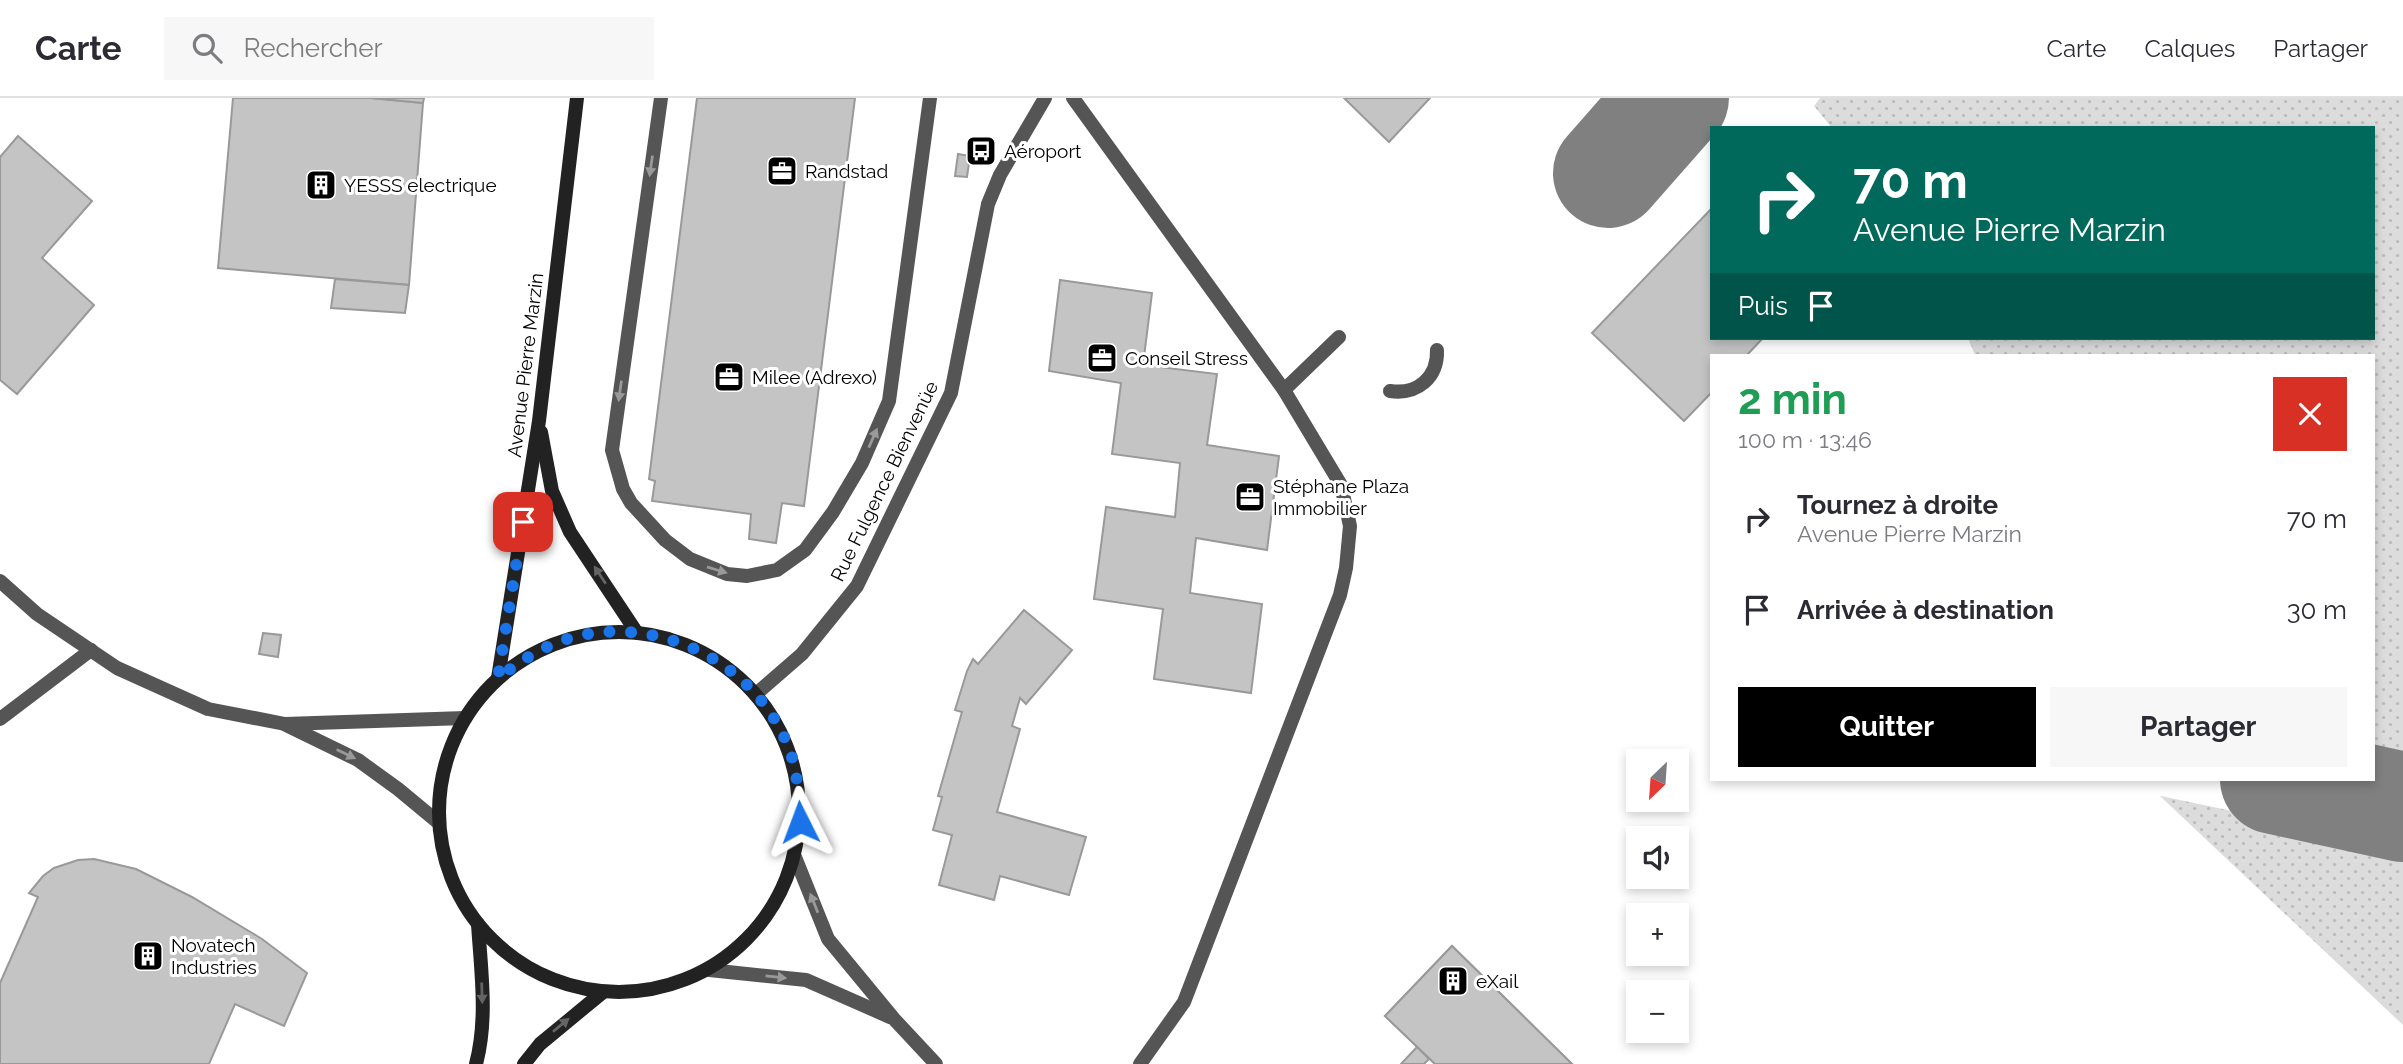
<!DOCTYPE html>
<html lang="fr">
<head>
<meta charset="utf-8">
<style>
	:root { --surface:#fff; --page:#f7f7f7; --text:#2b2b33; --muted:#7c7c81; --line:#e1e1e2; --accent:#000 }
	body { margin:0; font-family:Raleway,sans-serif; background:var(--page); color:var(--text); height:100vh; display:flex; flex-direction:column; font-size:26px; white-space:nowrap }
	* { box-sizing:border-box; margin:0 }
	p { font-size:23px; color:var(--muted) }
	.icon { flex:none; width:38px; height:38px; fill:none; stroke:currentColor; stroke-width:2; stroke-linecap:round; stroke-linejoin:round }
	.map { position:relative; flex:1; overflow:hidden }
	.side { position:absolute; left:1710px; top:256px; width:665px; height:427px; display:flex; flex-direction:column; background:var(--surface); border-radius:0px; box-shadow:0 4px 10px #0003 }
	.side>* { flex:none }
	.hud { position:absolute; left:1710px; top:28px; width:665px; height:214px; border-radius:0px; box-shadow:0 4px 10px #0003; background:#00695c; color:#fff; overflow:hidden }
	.needle { width:46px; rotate:205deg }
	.buttons { position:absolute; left:1626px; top:651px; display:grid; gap:14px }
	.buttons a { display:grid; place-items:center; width:63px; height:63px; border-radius:0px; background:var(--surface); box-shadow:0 4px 10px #0003; font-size:35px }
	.pin { position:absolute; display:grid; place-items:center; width:60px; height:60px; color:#fff; margin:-30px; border-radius:14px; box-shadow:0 4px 10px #0006 }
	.me { position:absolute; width:77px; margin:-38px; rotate:357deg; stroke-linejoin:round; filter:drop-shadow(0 0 5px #0008) }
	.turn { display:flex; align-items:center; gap:24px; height:147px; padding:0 28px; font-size:32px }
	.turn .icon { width:91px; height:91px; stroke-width:2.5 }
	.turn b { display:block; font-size:49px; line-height:60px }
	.then { display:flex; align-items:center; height:66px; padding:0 28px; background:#0003; gap:14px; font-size:26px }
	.round { display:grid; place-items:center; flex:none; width:74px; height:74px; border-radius:0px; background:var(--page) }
	.summary { display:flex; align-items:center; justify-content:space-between; height:119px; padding:0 28px }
	h1 { font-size:42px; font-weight:700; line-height:52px; color:#1e9e55 }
	.primary-button { display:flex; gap:14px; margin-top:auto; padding:14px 28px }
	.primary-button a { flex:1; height:80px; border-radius:0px; background:var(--accent); color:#fff; font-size:28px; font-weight:700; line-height:80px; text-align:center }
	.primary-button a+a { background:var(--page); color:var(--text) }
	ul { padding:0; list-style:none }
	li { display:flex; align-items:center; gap:21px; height:91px; padding:0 28px }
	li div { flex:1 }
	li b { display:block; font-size:26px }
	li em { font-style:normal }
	header { display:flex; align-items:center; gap:42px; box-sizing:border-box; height:98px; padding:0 35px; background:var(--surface); border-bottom:2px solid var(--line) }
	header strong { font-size:33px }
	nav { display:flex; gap:38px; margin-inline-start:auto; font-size:24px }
	.search { width:490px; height:63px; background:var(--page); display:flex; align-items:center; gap:18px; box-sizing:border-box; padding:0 24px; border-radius:0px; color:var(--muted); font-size:26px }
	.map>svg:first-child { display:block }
	.grass { fill:url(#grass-dots) }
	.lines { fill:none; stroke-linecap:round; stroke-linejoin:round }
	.taxiway { stroke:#808080; stroke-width:110 }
	.building { fill:#c4c4c4; stroke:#999; stroke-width:2 }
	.service { stroke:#555; stroke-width:14 }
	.minor { stroke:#555; stroke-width:14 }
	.tertiary { stroke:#555; stroke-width:14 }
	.secondary { stroke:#222; stroke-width:14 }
	.oneway { fill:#999 }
	.oneway2 { fill:#646464 }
	.route { stroke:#1a73e8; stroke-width:12; stroke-dasharray:0 21.6 }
	.labels { text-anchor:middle; stroke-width:6; stroke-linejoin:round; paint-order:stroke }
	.poi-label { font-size:19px; fill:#000; stroke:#fff; text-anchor:start }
	.street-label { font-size:19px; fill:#000; stroke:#fff }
</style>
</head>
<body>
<header>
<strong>Carte</strong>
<div class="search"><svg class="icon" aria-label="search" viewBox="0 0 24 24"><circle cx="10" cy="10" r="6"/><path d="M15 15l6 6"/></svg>Rechercher</div>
<nav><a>Carte</a><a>Calques</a><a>Partager</a></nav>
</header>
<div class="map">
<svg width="2403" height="966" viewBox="0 0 2403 966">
	<defs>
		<pattern id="grass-dots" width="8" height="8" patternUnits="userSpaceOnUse" patternTransform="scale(1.75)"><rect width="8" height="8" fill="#dcdcdc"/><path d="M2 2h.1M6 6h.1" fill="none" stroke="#bbb" stroke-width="1.8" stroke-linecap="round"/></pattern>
	</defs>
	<rect width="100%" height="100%" fill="#fff"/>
	<g class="grass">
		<path d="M1820 0H2403V688L2368 681H2373V257H1975L1968 240H2373V30H1832L1814 8Z"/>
		<path d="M2161 698 2403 749V927L2160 698Z"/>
	</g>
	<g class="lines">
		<g class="taxiway">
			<path d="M1608 75 1674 0"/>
			<path d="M2275 681 2403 709"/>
		</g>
	</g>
	<g class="building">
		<path d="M233 0H371L423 5 409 187 218 170Z"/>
		<path d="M371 0H424L423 5Z"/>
		<path d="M697 0H855L804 408 782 405 776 445 749 441 751 416 652 403 655 383 649 381Z"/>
		<path d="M1344 0H1430L1389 44Z"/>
		<path d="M18 38 92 103 42 160 94 207 17 296 0 282V59Z"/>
		<path d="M958 56 970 58 967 79 955 78Z"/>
		<path d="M1712 110V240H1763L1747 257H1712V294L1684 323 1592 235Z"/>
		<path d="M335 181 409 187 405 215 331 210Z"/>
		<path d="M1060 182 1152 195 1143 267 1217 276 1207 347 1279 358 1267 452 1196 440 1190 495 1262 506 1251 595 1154 581 1163 511 1094 501 1106 409 1175 419 1180 365 1112 356 1121 285 1049 273Z"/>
		<path d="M1024 512 1072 552 1026 606 1020 600 1012 628 1020 631 997 714 1086 739 1069 797 1000 778 994 802 939 787 952 737 933 732 942 699 938 698 962 614 955 612 967 573 973 561 978 566Z"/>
		<path d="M263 535 281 537 278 559 259 556Z"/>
		<path d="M94 761 136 771 192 799 262 841 307 875 284 928 235 906 209 966H0V885L38 799 29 795 43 778 54 770 78 762Z"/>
		<path d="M1452 848 1572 966H1435L1385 918Z"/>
		<path d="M1452 848 1572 966H1435L1385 918Z"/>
		<path d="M1417 949 1429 961 1424 966H1401Z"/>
	</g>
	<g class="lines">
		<g class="service">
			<path d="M661 0 612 352 623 391 631 405 665 442 690 461 727 476 747 478 777 472 805 452 833 414 862 365 889 303 930 0"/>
			<path d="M1073 0 1284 292 1341 387 1350 428 1346 470 1340 497 1184 904 1140 966"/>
			<path d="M1284 292 1339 239"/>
			<path d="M1390 293C1417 297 1438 280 1437 252"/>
			<path d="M756 596 802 556 857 488 951 295 988 106 1000 77 1045 0"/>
		</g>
		<g class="minor">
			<path d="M0 621 91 552"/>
			<path d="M795 759 828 841 894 921 936 966"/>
			<path d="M709 872 806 882 890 919"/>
		</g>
		<g class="tertiary">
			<path d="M0 483 37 516 117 570 208 611 285 626 465 620"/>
			<path d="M286 627 358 662 398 691 439 725"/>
		</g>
		<g class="secondary">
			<path d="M541 334 552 393 570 434 637 535"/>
			<circle cx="619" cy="714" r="180"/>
			<path d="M498 580 539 323 577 0"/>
			<path d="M476 966C488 921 481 873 478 826"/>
			<path d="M524 966 540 946 603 894"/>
		</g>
	</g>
	<defs><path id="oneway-solid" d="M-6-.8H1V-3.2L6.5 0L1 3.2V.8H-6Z" transform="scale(1.75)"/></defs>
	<g class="oneway">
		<use href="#oneway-solid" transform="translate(651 68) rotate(98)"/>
		<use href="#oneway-solid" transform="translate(620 293) rotate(98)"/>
		<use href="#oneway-solid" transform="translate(873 340) rotate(-66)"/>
		<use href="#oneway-solid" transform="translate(717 472) rotate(17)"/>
		<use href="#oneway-solid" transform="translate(346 656) rotate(26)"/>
		<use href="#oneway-solid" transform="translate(814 805) rotate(-112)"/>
		<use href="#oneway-solid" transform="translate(776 879) rotate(6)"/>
	</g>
	<g class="oneway2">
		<use href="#oneway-solid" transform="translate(600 477) rotate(-123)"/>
		<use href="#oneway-solid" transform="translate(482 895) rotate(88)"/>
		<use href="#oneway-solid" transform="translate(561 927) rotate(-40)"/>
	</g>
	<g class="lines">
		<path class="route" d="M523 424 498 580C523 561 548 545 578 538 666 518 761 569 791 656 798 678 799 701 800 724"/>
	</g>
	<defs>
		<g id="bus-square" transform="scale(1.575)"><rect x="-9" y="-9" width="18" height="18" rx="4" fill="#000" stroke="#fff"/><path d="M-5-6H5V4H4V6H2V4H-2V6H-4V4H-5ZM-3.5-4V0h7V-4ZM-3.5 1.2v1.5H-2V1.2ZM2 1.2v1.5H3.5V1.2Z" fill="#fff"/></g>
		<g id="office-square" transform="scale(1.575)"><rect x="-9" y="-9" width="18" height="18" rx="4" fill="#000" stroke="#fff"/><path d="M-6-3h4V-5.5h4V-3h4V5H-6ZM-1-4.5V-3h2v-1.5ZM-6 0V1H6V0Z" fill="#fff"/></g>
		<g id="building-square" transform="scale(1.575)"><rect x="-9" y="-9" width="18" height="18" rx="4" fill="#000" stroke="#fff"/><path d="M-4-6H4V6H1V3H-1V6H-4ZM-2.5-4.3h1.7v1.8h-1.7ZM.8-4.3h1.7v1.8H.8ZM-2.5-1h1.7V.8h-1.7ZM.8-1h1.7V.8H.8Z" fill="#fff"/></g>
	</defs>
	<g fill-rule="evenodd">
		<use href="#bus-square" x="981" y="53"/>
		<use href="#office-square" x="782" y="73"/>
		<use href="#building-square" x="321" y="87"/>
		<use href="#office-square" x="1102" y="260"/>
		<use href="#office-square" x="729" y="279"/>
		<use href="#office-square" x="1250" y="399"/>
		<use href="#building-square" x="148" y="858"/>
		<use href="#building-square" x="1453" y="883"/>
	</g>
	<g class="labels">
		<g class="poi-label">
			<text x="1004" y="60">Aéroport</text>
			<text x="805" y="80">Randstad</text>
			<text x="344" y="94">YESSS electrique</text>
			<text x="1125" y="267">Conseil Stress</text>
			<text x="752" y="286">Milee (Adrexo)</text>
			<text x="1273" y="395">Stéphane Plaza<tspan x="1273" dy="22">Immobilier</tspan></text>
			<text x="171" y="854">Novatech<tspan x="171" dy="22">Industries</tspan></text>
			<text x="1476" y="890">eXail</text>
		</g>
		<g class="street-label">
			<text transform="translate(525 267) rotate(-83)" y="7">Avenue Pierre Marzin</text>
			<text transform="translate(884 383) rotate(-64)" y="7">Rue Fulgence Bienvenüe</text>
		</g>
	</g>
</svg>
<div class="buttons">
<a><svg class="needle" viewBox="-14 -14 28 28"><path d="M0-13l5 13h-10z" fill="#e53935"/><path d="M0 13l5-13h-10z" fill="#7c7c81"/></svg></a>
<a><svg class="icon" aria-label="sound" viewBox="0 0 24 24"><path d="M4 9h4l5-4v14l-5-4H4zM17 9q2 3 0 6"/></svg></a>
<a>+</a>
<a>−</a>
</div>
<div class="pin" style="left:523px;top:424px;background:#d93025"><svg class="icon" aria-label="arrive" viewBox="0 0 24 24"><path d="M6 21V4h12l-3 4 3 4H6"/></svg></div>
<svg class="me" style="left:800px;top:724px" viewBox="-20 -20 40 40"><path d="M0-17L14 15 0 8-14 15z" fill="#1a73e8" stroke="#fff" stroke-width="4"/></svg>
<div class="hud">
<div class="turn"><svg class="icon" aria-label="right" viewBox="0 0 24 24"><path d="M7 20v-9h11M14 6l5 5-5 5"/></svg><div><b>70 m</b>Avenue Pierre Marzin</div></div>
<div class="then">Puis<svg class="icon" aria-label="arrive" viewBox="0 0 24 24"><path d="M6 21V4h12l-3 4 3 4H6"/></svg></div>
</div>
<section class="side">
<div class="summary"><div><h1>2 min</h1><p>100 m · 13:46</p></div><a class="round" style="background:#d93025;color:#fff"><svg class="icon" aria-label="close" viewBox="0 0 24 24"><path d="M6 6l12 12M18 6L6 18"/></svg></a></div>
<ul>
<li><svg class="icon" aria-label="right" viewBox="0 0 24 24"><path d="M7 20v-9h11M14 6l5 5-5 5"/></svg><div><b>Tournez à droite</b><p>Avenue Pierre Marzin</p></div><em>70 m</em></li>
<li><svg class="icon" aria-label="arrive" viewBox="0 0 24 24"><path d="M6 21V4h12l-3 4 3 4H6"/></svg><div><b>Arrivée à destination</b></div><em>30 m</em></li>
</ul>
<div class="primary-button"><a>Quitter</a><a>Partager</a></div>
</section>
</div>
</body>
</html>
